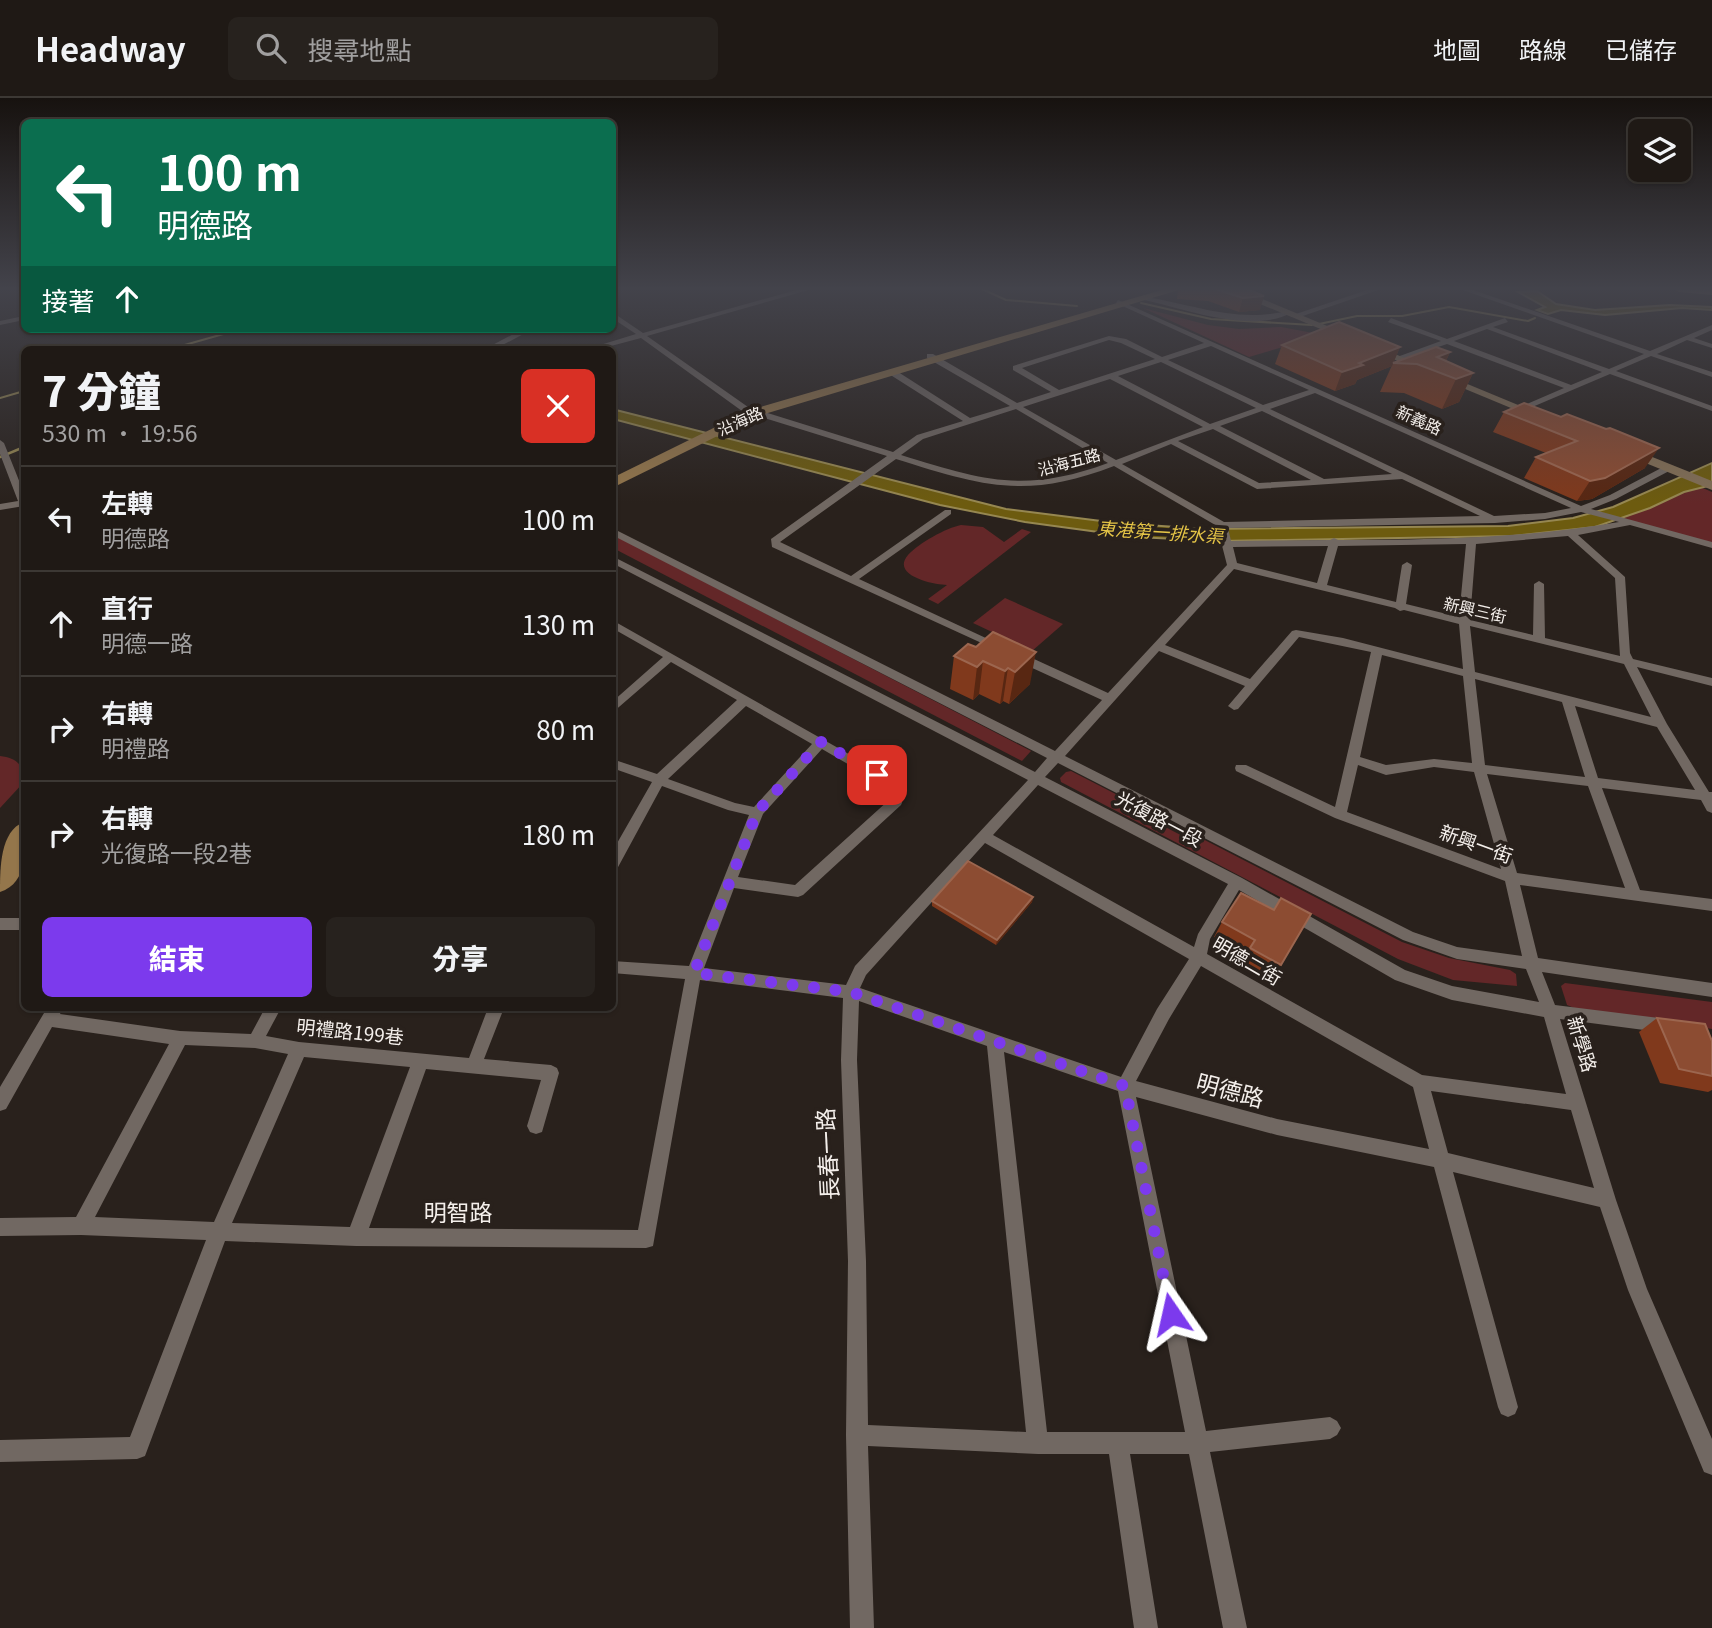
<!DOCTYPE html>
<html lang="zh-TW">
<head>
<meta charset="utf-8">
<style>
	:root { --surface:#1f1915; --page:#27221e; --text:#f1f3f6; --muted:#a1a0a0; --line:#3c3834; --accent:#7c3aed }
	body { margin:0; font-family:Georgia,"Noto Sans TC",serif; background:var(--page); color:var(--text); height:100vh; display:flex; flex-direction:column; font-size:26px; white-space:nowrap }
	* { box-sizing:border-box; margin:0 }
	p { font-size:23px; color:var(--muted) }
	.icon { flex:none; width:38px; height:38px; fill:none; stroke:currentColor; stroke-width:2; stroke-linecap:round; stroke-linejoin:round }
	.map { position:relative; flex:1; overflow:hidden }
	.sheet { position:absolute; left:21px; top:248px; width:595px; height:665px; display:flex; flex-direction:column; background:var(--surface); border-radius:10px; box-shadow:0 2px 5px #0004,0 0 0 2px var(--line) }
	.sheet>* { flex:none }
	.guide { position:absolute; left:21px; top:21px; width:595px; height:214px; border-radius:10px; box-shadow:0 2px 5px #0004,0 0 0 2px var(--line); background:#0b6e4f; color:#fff; overflow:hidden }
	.controls { position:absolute; left:1628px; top:21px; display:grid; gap:14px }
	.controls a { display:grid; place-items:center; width:63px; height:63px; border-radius:10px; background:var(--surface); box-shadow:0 2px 5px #0004,0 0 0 2px var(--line); font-size:35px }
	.pin { position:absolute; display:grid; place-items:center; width:60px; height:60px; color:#fff; margin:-30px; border-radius:14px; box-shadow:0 4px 10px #0006 }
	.me { position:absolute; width:77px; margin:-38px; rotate:349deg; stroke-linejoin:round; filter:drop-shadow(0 0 5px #0008) }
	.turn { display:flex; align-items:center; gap:24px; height:147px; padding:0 21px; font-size:32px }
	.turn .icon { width:91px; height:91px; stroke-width:2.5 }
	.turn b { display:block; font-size:49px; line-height:60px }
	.then { display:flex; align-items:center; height:66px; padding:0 21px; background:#0003; gap:14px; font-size:26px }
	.round { display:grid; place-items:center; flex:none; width:74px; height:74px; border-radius:10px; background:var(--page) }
	.head { display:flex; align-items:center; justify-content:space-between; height:119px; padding:0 21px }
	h1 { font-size:42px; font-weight:800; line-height:52px }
	.primary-button { display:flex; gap:14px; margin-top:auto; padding:14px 21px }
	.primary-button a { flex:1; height:80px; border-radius:10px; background:var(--accent); color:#fff; font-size:28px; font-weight:800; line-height:80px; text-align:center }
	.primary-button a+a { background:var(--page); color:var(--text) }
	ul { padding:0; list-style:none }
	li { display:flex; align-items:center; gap:21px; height:105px; padding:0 21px; border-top:2px solid var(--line) }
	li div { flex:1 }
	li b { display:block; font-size:26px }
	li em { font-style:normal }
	header { display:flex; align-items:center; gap:42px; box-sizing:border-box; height:98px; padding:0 35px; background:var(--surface); border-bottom:2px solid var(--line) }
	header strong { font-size:33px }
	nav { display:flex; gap:38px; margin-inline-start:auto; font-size:24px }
	.search { width:490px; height:63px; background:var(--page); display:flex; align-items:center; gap:18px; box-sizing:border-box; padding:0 24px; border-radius:10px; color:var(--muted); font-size:26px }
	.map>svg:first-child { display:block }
	.green { fill:#632728 }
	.water { fill:#6d5b0f; stroke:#968751; stroke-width:2 }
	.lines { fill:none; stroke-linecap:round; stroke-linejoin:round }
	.stream-far1 { stroke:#968751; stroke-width:2 }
	.stream { stroke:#968751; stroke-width:2.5 }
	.street { fill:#716862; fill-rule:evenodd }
	.secondary { fill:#836f56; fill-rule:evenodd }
	.primary { fill:#94764b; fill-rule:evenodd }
	.wall { fill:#80391c }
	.shaded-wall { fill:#582712 }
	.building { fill:#8c4c32; stroke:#9c664f; stroke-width:2 }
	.route { stroke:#7c3aed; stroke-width:12; stroke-dasharray:0 21.6 }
	.labels { text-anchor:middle; stroke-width:7; stroke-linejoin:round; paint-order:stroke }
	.far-street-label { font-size:16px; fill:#f4efeb; stroke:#29211c }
	.far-water-label { font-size:18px; font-style:italic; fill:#e5c547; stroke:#29211c }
	.street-label { font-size:19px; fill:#f4efeb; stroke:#29211c }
	.near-street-label { font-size:23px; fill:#f4efeb; stroke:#29211c }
</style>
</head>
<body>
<header>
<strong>Headway</strong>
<div class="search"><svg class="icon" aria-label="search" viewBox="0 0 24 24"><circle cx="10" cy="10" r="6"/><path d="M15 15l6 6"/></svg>搜尋地點</div>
<nav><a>地圖</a><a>路線</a><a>已儲存</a></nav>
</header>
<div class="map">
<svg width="1712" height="1530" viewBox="0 0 1712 1530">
	<rect width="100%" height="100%" fill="#29211c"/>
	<g class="green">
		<path d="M1143 210 1208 227 1239 231 1281 229 1324 237 1249 259Z"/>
		<path d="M1696 387 1712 394V446L1613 419Z"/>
		<path d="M961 427 983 429 1004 444 1022 431 1031 434 938 506 928 501 947 487C935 487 890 478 908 457 919 445 946 430 961 427Z"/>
		<path d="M612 436 1031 653 1022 663 613 450Z"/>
		<path d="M1005 500 1063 526 1032 553 973 525Z"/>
		<path d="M0 658C17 660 24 667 24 684L0 710Z"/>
		<path d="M1071 673 1402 844 1449 860 1510 872 1516 876 1517 888 1453 882 1398 861 1061 684 1060 680 1066 674Z"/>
		<path d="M1565 885 1712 904V931L1574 910 1567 907 1561 888Z"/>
	</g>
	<g class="water">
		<path d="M1537 193 1556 206 1595 212 1670 207 1712 209V212L1682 210 1605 217 1561 212 1548 216 1537 212 1545 209 1518 194Z"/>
		<path d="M612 311 1006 411 1117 425 1206 431 1508 428 1573 420 1613 409 1712 365V387L1684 394 1650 410 1595 429 1513 438 1220 443 1135 439 1025 424 940 407 613 321Z"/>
	</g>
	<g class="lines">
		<g class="stream-far1">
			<path d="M982 191 1006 202 1077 208"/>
			<path d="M1141 205 1211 221 1312 227"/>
			<path d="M1319 226 1357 218H1402L1449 209 1528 223 1535 220"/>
			<path d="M167 252 241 231"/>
			<path d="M0 300 24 293"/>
		</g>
		<path class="stream" d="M0 359 24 349"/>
		<g class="street">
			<path d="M800 191H812L647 238 748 309 893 354 917 337 963 323 889 276V272H895L970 320 1010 308 927 260V256H933L1017 305 1051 294 1013 272V268L1109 238 1126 241 1162 259 1204 245 1116 205 1118 202 1581 408 1610 397 1665 368H1671V372L1616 401 1591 411 1712 444V450L1630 427 1578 437 1625 479 1630 555 1633 561 1712 580V588L1637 569 1667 626 1709 694H1712V715L1707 713 1701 702 1602 690 1640 792 1712 801V813L1520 787 1538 860 1712 885V899L1542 874 1555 907 1667 921 1673 923 1675 928 1673 933 1667 935 1560 921 1616 1102 1647 1191 1712 1341V1377L1704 1374 1628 1192 1600 1109 1453 1074 1518 1309 1515 1316 1508 1319 1501 1316 1498 1309 1434 1069 1277 1037 1136 999 1206 1333 1330 1319 1337 1323 1341 1330 1337 1337 1330 1341 1210 1354 1247 1530H1223L1189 1356H1130L1158 1530H1134L1109 1356H1038L868 1348 874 1530H850L846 1337 848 1163 841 962 843 900 700 882 653 1148 646 1150 356 1148 225 1143 145 1358 137 1361 0 1364V1342L130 1339 206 1142 81 1137 0 1138V1120L76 1119 169 946 52 929 6 1011 0 1013V989L47 910H63L60 916 180 933 251 936 265 910H281L266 938 299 944 469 960 488 910H504L484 961 551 967 557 970 559 975 542 1034 536 1036 530 1034 527 1028 541 982 426 971 369 1130 638 1132 685 881 612 875V863L689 868 749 717 728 712 662 688 617 771 612 772V754L652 684 612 670V661L657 676 737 602 671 564 612 615V604L663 559 612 530V522L900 685C903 690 904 702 901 707L803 797 798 799 734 790 704 870 846 887 855 868 1028 682 612 465V458L1035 674 1047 660 612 437V430L1055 653 1102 602 1013 561V555H1021L1108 595 1227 467 1217 428 1114 368C1026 402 982 388 896 361L780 444 851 478 945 412H951V416L859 481 1003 548 1005 550 999 553 772 449 771 441 887 358 742 313 641 240 596 252H584L636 236 612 220V214L643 235ZM1109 242 1121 245 1155 261 1059 292 1022 270ZM1211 248 1309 292 1263 307 1168 262ZM1161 264 1256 310 1210 326 1118 278ZM1110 281 1203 329 1116 362 1023 309ZM1315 295 1571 410 1545 415 1494 418 1270 311ZM1016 311 1108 365C1024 396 982 382 901 357L923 341ZM1262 313 1392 376 1324 381 1220 328ZM1213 331 1311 382 1259 385 1178 343ZM1171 346 1257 391 1402 381 1480 418 1224 424 1122 366ZM1581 414 1619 424C1526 440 1433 442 1338 442L1334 440 1330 442 1231 443 1228 430 1495 425 1545 421ZM1568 438 1615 480 1620 558 1545 540 1544 486 1539 483 1534 486 1533 537 1470 522 1476 446ZM1466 446 1459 519 1406 506 1412 467 1407 464 1402 467 1396 504 1327 487 1338 448ZM1328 448 1317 485 1237 465 1233 449ZM1234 471 1395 510 1400 513 1404 512 1459 526 1463 571 1343 540 1296 532 1292 533 1250 581 1165 547ZM1470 528 1624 566 1651 619 1475 574ZM1299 539 1371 554 1335 709 1246 667H1236L1235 670 1236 673 1335 720 1505 783 1522 858 1457 849 1413 834 1065 658 1159 553 1245 588 1228 608 1234 612 1238 611ZM1382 557 1463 578 1472 665 1434 661 1386 667 1360 659ZM1475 581 1562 604 1585 679 1485 667ZM746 608 812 646 754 709 735 705 668 681ZM1575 608 1657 629 1695 692 1598 680ZM822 651 889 690V702L795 787 738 779 763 716ZM1058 665 1403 842 1457 861 1526 871 1539 904 1452 888 1405 872 1242 780 1045 679ZM1358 667 1386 677 1434 669 1474 674 1501 771 1347 714ZM1487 676 1588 688 1625 790 1517 775ZM1038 687 1228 786 1198 836 1194 849 993 737ZM985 745 1189 861 1157 911 1121 979 860 890 866 877ZM1239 792 1395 882 1452 902 1544 919 1566 996 1422 977 1207 856 1210 841ZM1201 868 1413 989 1429 1051 1277 1021 1136 983 1169 921ZM859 903 987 948 1026 1334 868 1327 866 1163 857 962ZM185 947 255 950 288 956 214 1124 95 1119ZM1004 954 1118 993 1185 1334H1047ZM304 959 410 969 350 1129 232 1125ZM1431 993 1571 1012 1594 1090 1448 1055Z"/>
			<path d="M1370 191H1381L1297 220 1290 218Z"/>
			<path d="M1460 191H1470L1650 253 1712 227V232L1694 240 1712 246V250L1687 242 1657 256 1712 274V279L1651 258 1616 273 1712 308V313L1610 276 1523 313H1520V309L1564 290 1447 246 1397 263V259L1441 243 1388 224 1391 220 1447 241 1505 220 1508 224 1493 229 1609 271 1644 256ZM1487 231 1602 274 1571 287 1454 243Z"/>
			<path d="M1146 199C1196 207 1236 225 1287 213L1291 215C1250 236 1186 211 1144 202Z"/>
			<path d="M24 218V222L0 227V223Z"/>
			<path d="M523 231H533L493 252H483Z"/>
			<path d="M0 342 4 345 24 395V408L0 412V406L18 403 0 356Z"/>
			<rect x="0" y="820" width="24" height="12"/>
		</g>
		<g class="secondary">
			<path d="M1224 191H1238L1545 318 1535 320Z"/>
			<path d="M1674 191H1712V197L1679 194Z"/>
			<path d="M1625 348 1712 383V392L1621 355V349Z"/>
		</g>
		<g class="primary">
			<path d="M1165 191H1182L758 318 612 390V380L750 312Z"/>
			<path d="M24 724C26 747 29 785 0 794 0 770 0 733 24 724Z"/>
		</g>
	</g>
	<g class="wall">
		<path d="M1178 191H1247L1260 212 1239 214 1208 203 1177 201Z"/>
		<path d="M1282 247 1400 249 1392 268 1357 282 1355 286 1335 293 1275 266Z"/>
		<path d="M1450 254 1446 263 1473 275 1459 304 1442 311 1404 295 1380 294 1393 265Z"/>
		<path d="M1504 314 1645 370 1592 401 1577 403 1524 380 1536 359 1546 355 1493 334Z"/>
		<path d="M993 534 1030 586 1009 606 1003 603 1000 606 979 596 973 602 950 591 954 558 976 549Z"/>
		<path d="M1033 799 1032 804 996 847 932 808V803Z"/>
		<path d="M1274 812 1311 816 1272 882 1242 865 1246 857 1214 839 1222 824Z"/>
		<path d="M1657 920 1712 943V992L1708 994 1660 985 1639 934Z"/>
	</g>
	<g class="shaded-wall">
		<path d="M1264 198 1260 212 1239 214 1243 200Z"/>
		<path d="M1400 249 1392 268 1357 282 1355 286 1335 293 1342 274 1359 265Z"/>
		<path d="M1450 254 1440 275 1437 259Z"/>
		<path d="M1473 275 1459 304 1442 311 1456 281Z"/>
		<path d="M1659 350 1645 370 1592 401 1577 403 1590 383Z"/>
		<path d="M1036 554 1030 586 1009 606 1015 574Z"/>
		<path d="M983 563 979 596 973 602 977 569Z"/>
		<path d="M1008 570 1003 603 1000 606 1005 573Z"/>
		<path d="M1033 799 1032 804 996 847 997 842Z"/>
	</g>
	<g class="building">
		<path d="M1215 191H1247L1264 198 1243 200Z"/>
		<path d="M1339 224 1400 249 1359 265 1363 267 1342 274 1282 247Z"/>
		<path d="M1436 249 1450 254 1437 259 1473 275 1456 281 1417 266 1393 265Z"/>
		<path d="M1524 305 1561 319 1567 316 1606 331 1610 330 1659 350 1605 380 1590 383 1536 359 1577 343 1504 314Z"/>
		<path d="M993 534 1036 554 1015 574 1008 570 1005 573 983 563 977 569 954 558 968 546 976 549Z"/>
		<path d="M968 763 1033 799 997 842 932 803Z"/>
		<path d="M1241 795 1274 812 1281 800 1311 816 1281 867 1250 850 1255 842 1222 824Z"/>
		<path d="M1657 920 1705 926 1712 943V978L1679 971Z"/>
	</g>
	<linearGradient id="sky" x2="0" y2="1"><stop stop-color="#17120f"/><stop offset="0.47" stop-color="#43434b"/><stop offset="1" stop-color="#43434b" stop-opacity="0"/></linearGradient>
	<rect width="1712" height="405" fill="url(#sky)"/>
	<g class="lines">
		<path class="route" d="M877 677 821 644 757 714 694 875 851 894 1125 988 1171 1216"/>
	</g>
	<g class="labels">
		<g class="far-street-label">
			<text transform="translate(1419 322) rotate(24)" y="6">新義路</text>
			<text transform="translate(740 323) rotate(-24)" y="6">沿海路</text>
			<text transform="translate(1069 364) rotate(-15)" y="6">沿海五路</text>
			<text transform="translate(1475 512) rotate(13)" y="6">新興三街</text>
		</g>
		<g class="far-water-label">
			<text transform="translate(1160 435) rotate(4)" y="6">東港第一排水渠</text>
		</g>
		<g class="street-label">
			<text transform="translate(1159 721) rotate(28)" y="7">光復路一段</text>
			<text transform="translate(1476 746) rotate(20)" y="7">新興一街</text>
			<text transform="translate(1247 863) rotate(30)" y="7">明德二街</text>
			<text transform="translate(350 934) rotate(6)" y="7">明禮路199巷</text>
			<text transform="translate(1582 946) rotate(73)" y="7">新學路</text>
		</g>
		<g class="near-street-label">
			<text transform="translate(1230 993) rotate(15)" y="8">明德路</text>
			<text transform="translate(828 1056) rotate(-93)" y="8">長春一路</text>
			<text x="458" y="1123">明智路</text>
		</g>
	</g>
</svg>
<div class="controls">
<a><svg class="icon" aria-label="layers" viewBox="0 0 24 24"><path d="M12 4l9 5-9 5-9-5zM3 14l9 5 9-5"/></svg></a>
</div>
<div class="pin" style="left:877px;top:677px;background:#d93025"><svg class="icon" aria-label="arrive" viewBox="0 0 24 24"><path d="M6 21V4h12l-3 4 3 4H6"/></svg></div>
<svg class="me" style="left:1171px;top:1216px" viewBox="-20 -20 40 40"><path d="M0-17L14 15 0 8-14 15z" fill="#7c3aed" stroke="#fff" stroke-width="4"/></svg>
<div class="guide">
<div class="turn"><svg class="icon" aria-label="left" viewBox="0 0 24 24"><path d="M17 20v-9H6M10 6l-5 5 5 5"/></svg><div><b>100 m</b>明德路</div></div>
<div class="then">接著<svg class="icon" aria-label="ahead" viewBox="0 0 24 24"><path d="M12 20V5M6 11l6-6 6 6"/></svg></div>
</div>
<section class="sheet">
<div class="head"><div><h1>7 分鐘</h1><p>530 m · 19:56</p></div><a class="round" style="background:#d93025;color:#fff"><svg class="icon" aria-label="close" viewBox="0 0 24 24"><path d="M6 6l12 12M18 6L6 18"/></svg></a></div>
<ul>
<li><svg class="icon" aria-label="left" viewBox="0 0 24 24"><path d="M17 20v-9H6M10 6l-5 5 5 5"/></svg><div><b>左轉</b><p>明德路</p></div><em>100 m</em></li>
<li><svg class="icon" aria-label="ahead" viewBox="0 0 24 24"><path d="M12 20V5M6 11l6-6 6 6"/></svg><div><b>直行</b><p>明德一路</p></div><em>130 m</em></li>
<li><svg class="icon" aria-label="right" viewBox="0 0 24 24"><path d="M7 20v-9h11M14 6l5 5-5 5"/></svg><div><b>右轉</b><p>明禮路</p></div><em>80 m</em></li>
<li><svg class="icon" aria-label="right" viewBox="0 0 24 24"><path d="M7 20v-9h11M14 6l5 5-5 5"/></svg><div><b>右轉</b><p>光復路一段2巷</p></div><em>180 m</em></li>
</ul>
<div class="primary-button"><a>結束</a><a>分享</a></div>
</section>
</div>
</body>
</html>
